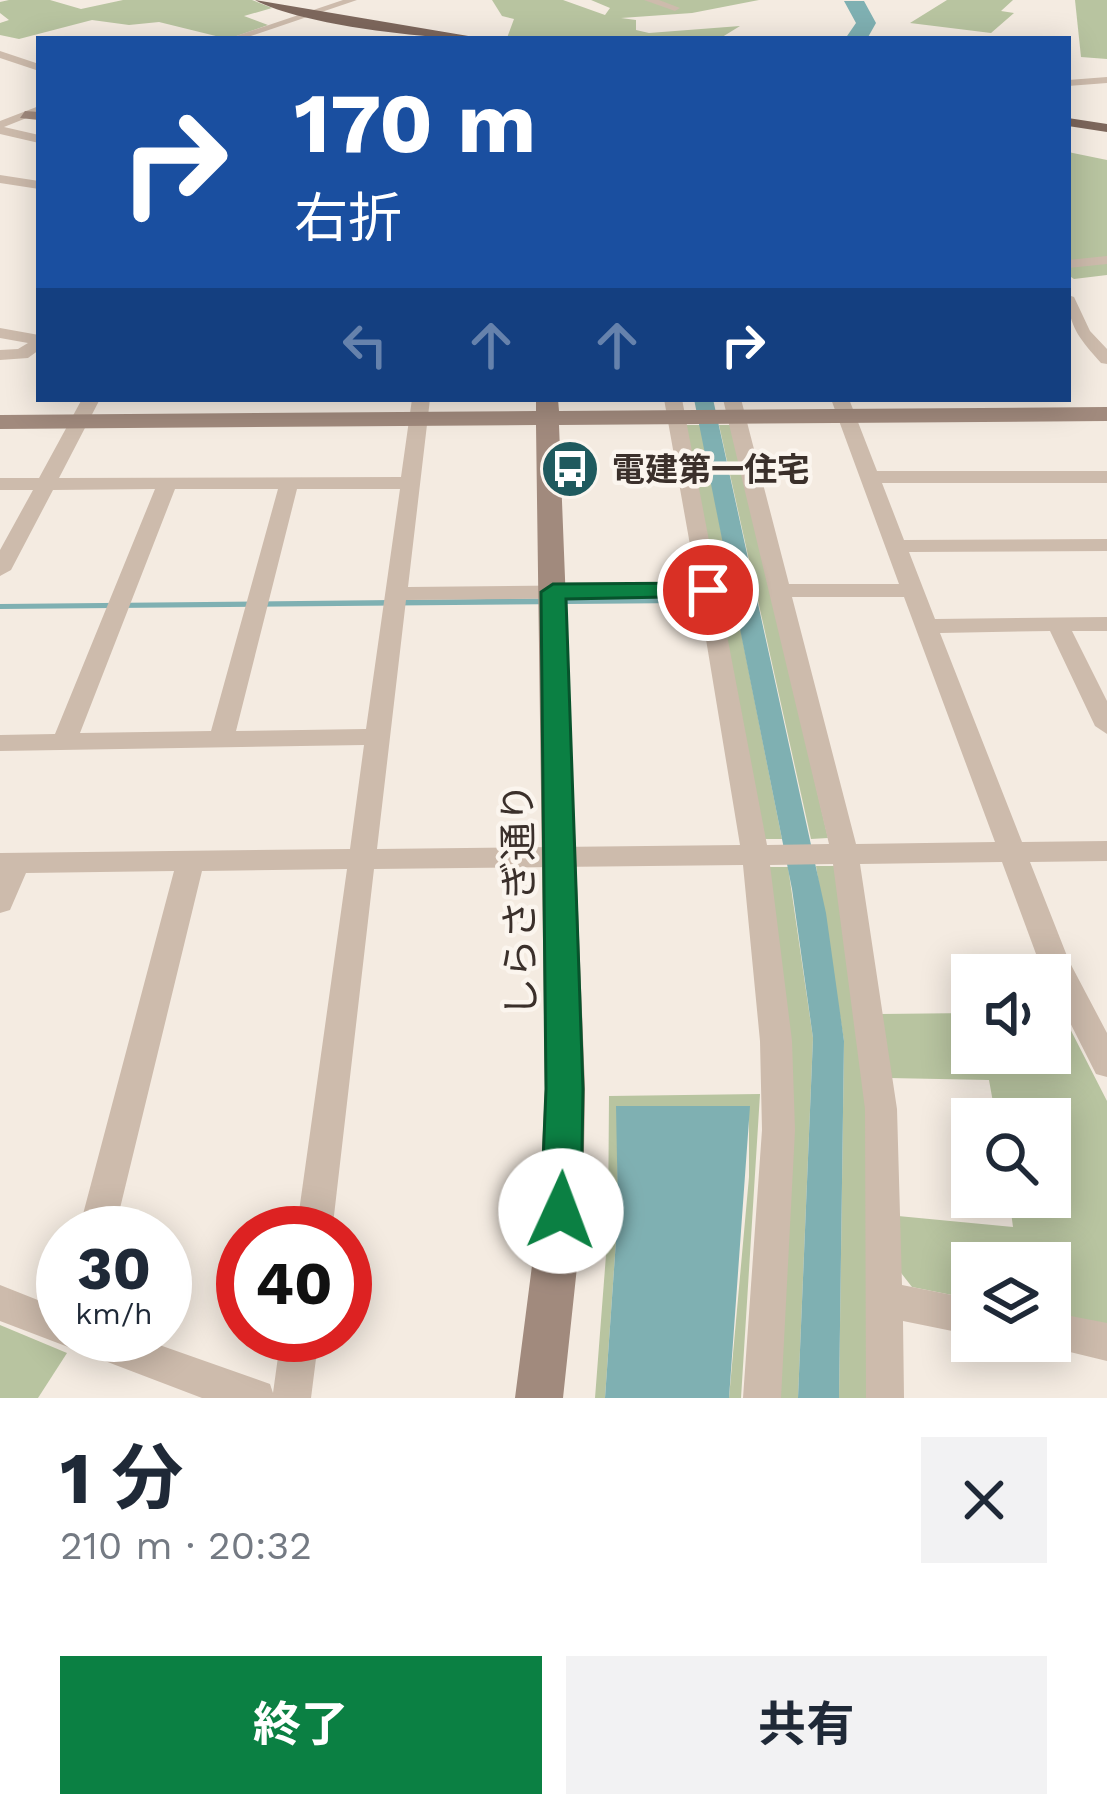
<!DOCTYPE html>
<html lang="ja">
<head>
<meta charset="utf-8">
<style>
	:root { --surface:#fff; --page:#f2f2f3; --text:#1f2937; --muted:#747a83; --accent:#0b8043 }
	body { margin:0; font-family:"Work Sans","Noto Sans JP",sans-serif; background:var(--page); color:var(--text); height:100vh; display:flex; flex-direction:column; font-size:45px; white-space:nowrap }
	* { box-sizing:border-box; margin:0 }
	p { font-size:39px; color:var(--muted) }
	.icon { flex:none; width:66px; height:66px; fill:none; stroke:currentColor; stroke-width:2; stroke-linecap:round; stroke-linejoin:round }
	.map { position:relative; height:1398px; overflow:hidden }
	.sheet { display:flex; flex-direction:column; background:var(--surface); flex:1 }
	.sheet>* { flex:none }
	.hud { position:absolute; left:36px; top:36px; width:1035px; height:366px; border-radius:0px; box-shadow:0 6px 30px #0003; background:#1a4fa0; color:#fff; overflow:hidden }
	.tools { position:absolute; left:951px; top:954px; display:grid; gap:24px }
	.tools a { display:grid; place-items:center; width:120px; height:120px; border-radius:0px; background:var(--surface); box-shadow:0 6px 30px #0003; font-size:60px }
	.speed { position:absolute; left:36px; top:1206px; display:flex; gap:24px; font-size:60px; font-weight:700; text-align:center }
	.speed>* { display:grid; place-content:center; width:156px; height:156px; border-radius:50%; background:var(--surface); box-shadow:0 6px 30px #0003; line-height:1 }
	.speed small { font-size:30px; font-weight:400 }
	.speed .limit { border:18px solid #d22; background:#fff; color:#111 }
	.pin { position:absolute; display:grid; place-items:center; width:102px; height:102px; color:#fff; margin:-51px; border:6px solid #fff; border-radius:50%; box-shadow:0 3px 12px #0007 }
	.me { position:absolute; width:132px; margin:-66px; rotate:2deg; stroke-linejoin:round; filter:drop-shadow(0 0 9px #0008) }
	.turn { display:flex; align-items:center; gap:42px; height:252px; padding:0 60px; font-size:54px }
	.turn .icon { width:156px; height:156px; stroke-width:2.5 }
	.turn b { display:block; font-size:84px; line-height:102px }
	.lanes { display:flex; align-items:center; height:114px; padding:0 60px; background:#0003; justify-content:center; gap:60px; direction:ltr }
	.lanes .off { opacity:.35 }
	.round { display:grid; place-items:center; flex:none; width:126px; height:126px; border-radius:0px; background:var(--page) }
	.overview { display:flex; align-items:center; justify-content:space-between; height:204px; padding:0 60px }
	h1 { font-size:72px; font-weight:700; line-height:90px }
	.action { display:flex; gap:24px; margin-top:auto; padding:24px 60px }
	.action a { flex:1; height:138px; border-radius:0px; background:var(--accent); color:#fff; font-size:48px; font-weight:700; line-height:138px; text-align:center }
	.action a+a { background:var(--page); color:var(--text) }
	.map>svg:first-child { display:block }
	.green { fill:#b8c4a0 }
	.water { fill:#7fb0b2 }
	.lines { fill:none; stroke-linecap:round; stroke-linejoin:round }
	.river { fill:#7fb0b2; fill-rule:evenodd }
	.street { fill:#cdbbac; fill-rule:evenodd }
	.secondary { fill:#a18a7d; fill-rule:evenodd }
	.primary { fill:#7d675c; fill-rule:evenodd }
	.route { fill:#0b8043; stroke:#07532c; stroke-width:3 }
	.labels { text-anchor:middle; stroke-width:9; stroke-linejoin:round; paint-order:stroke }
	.far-poi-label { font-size:33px; font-weight:bold; fill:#3b302b; stroke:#fbf5ee; text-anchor:start }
	.street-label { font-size:39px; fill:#3b302b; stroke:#fbf5ee }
</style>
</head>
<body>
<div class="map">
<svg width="1107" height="1398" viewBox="0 0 1107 1398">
	<rect width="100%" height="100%" fill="#f4ebe1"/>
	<g class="green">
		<path d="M9 0H50L81 9 123 0H252L272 8 244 16 268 25 228 39 159 22 129 25 92 20 19 39 0 35V23L9 20 0 13V2Z"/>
		<path d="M492 0H563L605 15 610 8 591 0H759L692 13 621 18 636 20V30L649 33 740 26 719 39 507 38 514 19 502 16Z"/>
		<path d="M947 0H1013L1001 11 1014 13 991 33 910 23Z"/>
		<path d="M1075 0H1107V59L1081 57Z"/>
		<path d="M1068 152 1107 160V275L1074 279 1068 275Z"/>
		<path d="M684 425H700L782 839H761Z"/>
		<path d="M719 425H732L828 838 811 839Z"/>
		<path d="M816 866H835L865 1094 870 1214 868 1398H839L844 1041Z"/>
		<path d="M767 867H788L813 1038 798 1398H775Z"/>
		<path d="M1050 1011H1061L1107 1101V1325L1050 1314V1263H972V1299L912 1287 898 1269V1216L1013 1227 1009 1197H1050V1119H996L989 1080 889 1078 881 1014 972 1013V1053H1050Z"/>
		<path d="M760 1094 741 1398H729L749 1177V1106L617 1107 618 1212 605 1398H595L608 1229 609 1096Z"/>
		<path d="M0 1325 67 1353 38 1398H0Z"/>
	</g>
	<g class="water">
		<path d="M694 399H713L826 913 844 1041 839 1398H798L813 1038 792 889Z"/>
		<path d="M687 597 688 603 0 609V604Z"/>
		<path d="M616 1106H750L729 1398H605L618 1212Z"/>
	</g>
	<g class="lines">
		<path class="river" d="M844 1H864L876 23 867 39H845L856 23Z"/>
		<g class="street">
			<path d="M343 0H357L242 39H227Z"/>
			<path d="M644 0H659L680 8 675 11Z"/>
			<path d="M0 51 39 64V71L0 58Z"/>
			<path d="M1107 77V83L1068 86V80Z"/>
			<path d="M39 106V113L4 127 39 135V143L0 134V121Z"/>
			<path d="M0 175 39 181V189L0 183Z"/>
			<path d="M1107 256V264L1068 268V260Z"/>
			<path d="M1068 295 1074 297 1090 331 1107 349V364L1101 363C1081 340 1068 327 1068 295Z"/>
			<path d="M0 328 39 335V350L28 358 0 360V350L18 349 28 343 0 338Z"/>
			<path d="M82 399H100L59 478 401 477 412 399H430L408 587 697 584 664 399H682L767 845 829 844 723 399H741L789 584H899L831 399H849L877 471H1107V483H882L904 540 1107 539V551L909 552 935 619 1107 617V631H1072L1107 701V734L1095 726 1050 631 940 633 1022 842 1107 841V861L1030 862 1069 961 1107 1033V1077L1096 1074 1050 983V975H1046L1039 962 1002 862 860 864 897 1109 902 1285 972 1299V1335L903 1321 904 1398H866L865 1109 833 864 770 865 792 1041 795 1130 781 1398H743L762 1130 760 1041 743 865 374 869 332 1233H296L347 869 202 871 114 1233H78L174 871 26 873 10 910 0 913V853L350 849 364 745 0 751V735L55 734 155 489 53 490 11 570 0 576V550L33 490H0V478H39ZM175 489H278L211 731 80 733ZM297 489H400L366 729 236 731ZM699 597 740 845 377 849 406 600ZM792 597H904L995 842 856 844Z"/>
			<path d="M0 1285 63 1310V1335H131L256 1379 270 1384 273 1393 281 1335H319L311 1398H202L0 1321Z"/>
			<path d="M1050 1312 1107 1323V1361L1037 1344 1035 1341H1050Z"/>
		</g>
		<g class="secondary">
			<path d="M25 111 39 112V120L20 118Z"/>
			<path d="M536 399H558L559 411 1107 407V421L559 425 585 1089 583 1211 563 1398H515L539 1211 545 1089 536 425 0 429V415L536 411Z"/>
		</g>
		<g class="primary">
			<path d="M255 0 486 39C429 39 304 26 255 0Z"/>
			<path d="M1068 118 1107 124V132L1068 126Z"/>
		</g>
	</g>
	<path class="route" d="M708 583 716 585V596L566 599 583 1089 581 1211 575 1224 561 1229 547 1224 541 1211 546 1089 541 592 553 584Z"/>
	<defs>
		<g id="bus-disc" transform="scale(3)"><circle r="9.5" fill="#1f5a5e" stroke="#fbf5ee"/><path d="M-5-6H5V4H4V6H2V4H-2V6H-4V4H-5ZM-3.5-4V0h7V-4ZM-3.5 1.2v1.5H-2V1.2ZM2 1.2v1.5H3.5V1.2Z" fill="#fff"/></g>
	</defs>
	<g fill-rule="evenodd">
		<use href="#bus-disc" x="570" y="469"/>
	</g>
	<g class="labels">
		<g class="far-poi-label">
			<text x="612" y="481">電建第一住宅</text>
		</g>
		<g class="street-label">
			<text transform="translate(519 900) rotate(-91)" y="14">しらさぎ通り</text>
		</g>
	</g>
</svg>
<div class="tools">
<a><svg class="icon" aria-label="sound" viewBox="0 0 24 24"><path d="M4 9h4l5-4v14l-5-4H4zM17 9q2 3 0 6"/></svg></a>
<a><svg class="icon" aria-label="search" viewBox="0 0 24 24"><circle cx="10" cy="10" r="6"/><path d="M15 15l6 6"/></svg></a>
<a><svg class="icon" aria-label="layers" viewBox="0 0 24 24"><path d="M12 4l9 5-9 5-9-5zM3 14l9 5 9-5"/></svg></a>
</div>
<div class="speed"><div>30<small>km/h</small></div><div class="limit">40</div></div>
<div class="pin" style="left:708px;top:590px;background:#d93025"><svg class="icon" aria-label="arrive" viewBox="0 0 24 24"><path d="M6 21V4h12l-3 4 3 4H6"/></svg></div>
<svg class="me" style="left:561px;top:1211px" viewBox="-20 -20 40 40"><circle r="19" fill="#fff"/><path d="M0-13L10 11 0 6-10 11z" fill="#0b8043"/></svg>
<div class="hud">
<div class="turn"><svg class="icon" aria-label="right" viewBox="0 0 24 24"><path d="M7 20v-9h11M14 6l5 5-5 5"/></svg><div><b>170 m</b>右折</div></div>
<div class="lanes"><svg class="icon off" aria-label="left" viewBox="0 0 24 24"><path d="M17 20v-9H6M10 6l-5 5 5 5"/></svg><svg class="icon off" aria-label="ahead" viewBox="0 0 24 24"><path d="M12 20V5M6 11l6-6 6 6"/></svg><svg class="icon off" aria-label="ahead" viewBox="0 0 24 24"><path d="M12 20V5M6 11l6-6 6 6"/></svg><svg class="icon" aria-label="right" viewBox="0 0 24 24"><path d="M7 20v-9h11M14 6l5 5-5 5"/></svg></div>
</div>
</div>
<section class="sheet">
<div class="overview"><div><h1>1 分</h1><p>210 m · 20:32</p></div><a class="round"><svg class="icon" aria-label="close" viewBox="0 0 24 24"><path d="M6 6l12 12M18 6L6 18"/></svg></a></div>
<div class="action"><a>終了</a><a>共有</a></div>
</section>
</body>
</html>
